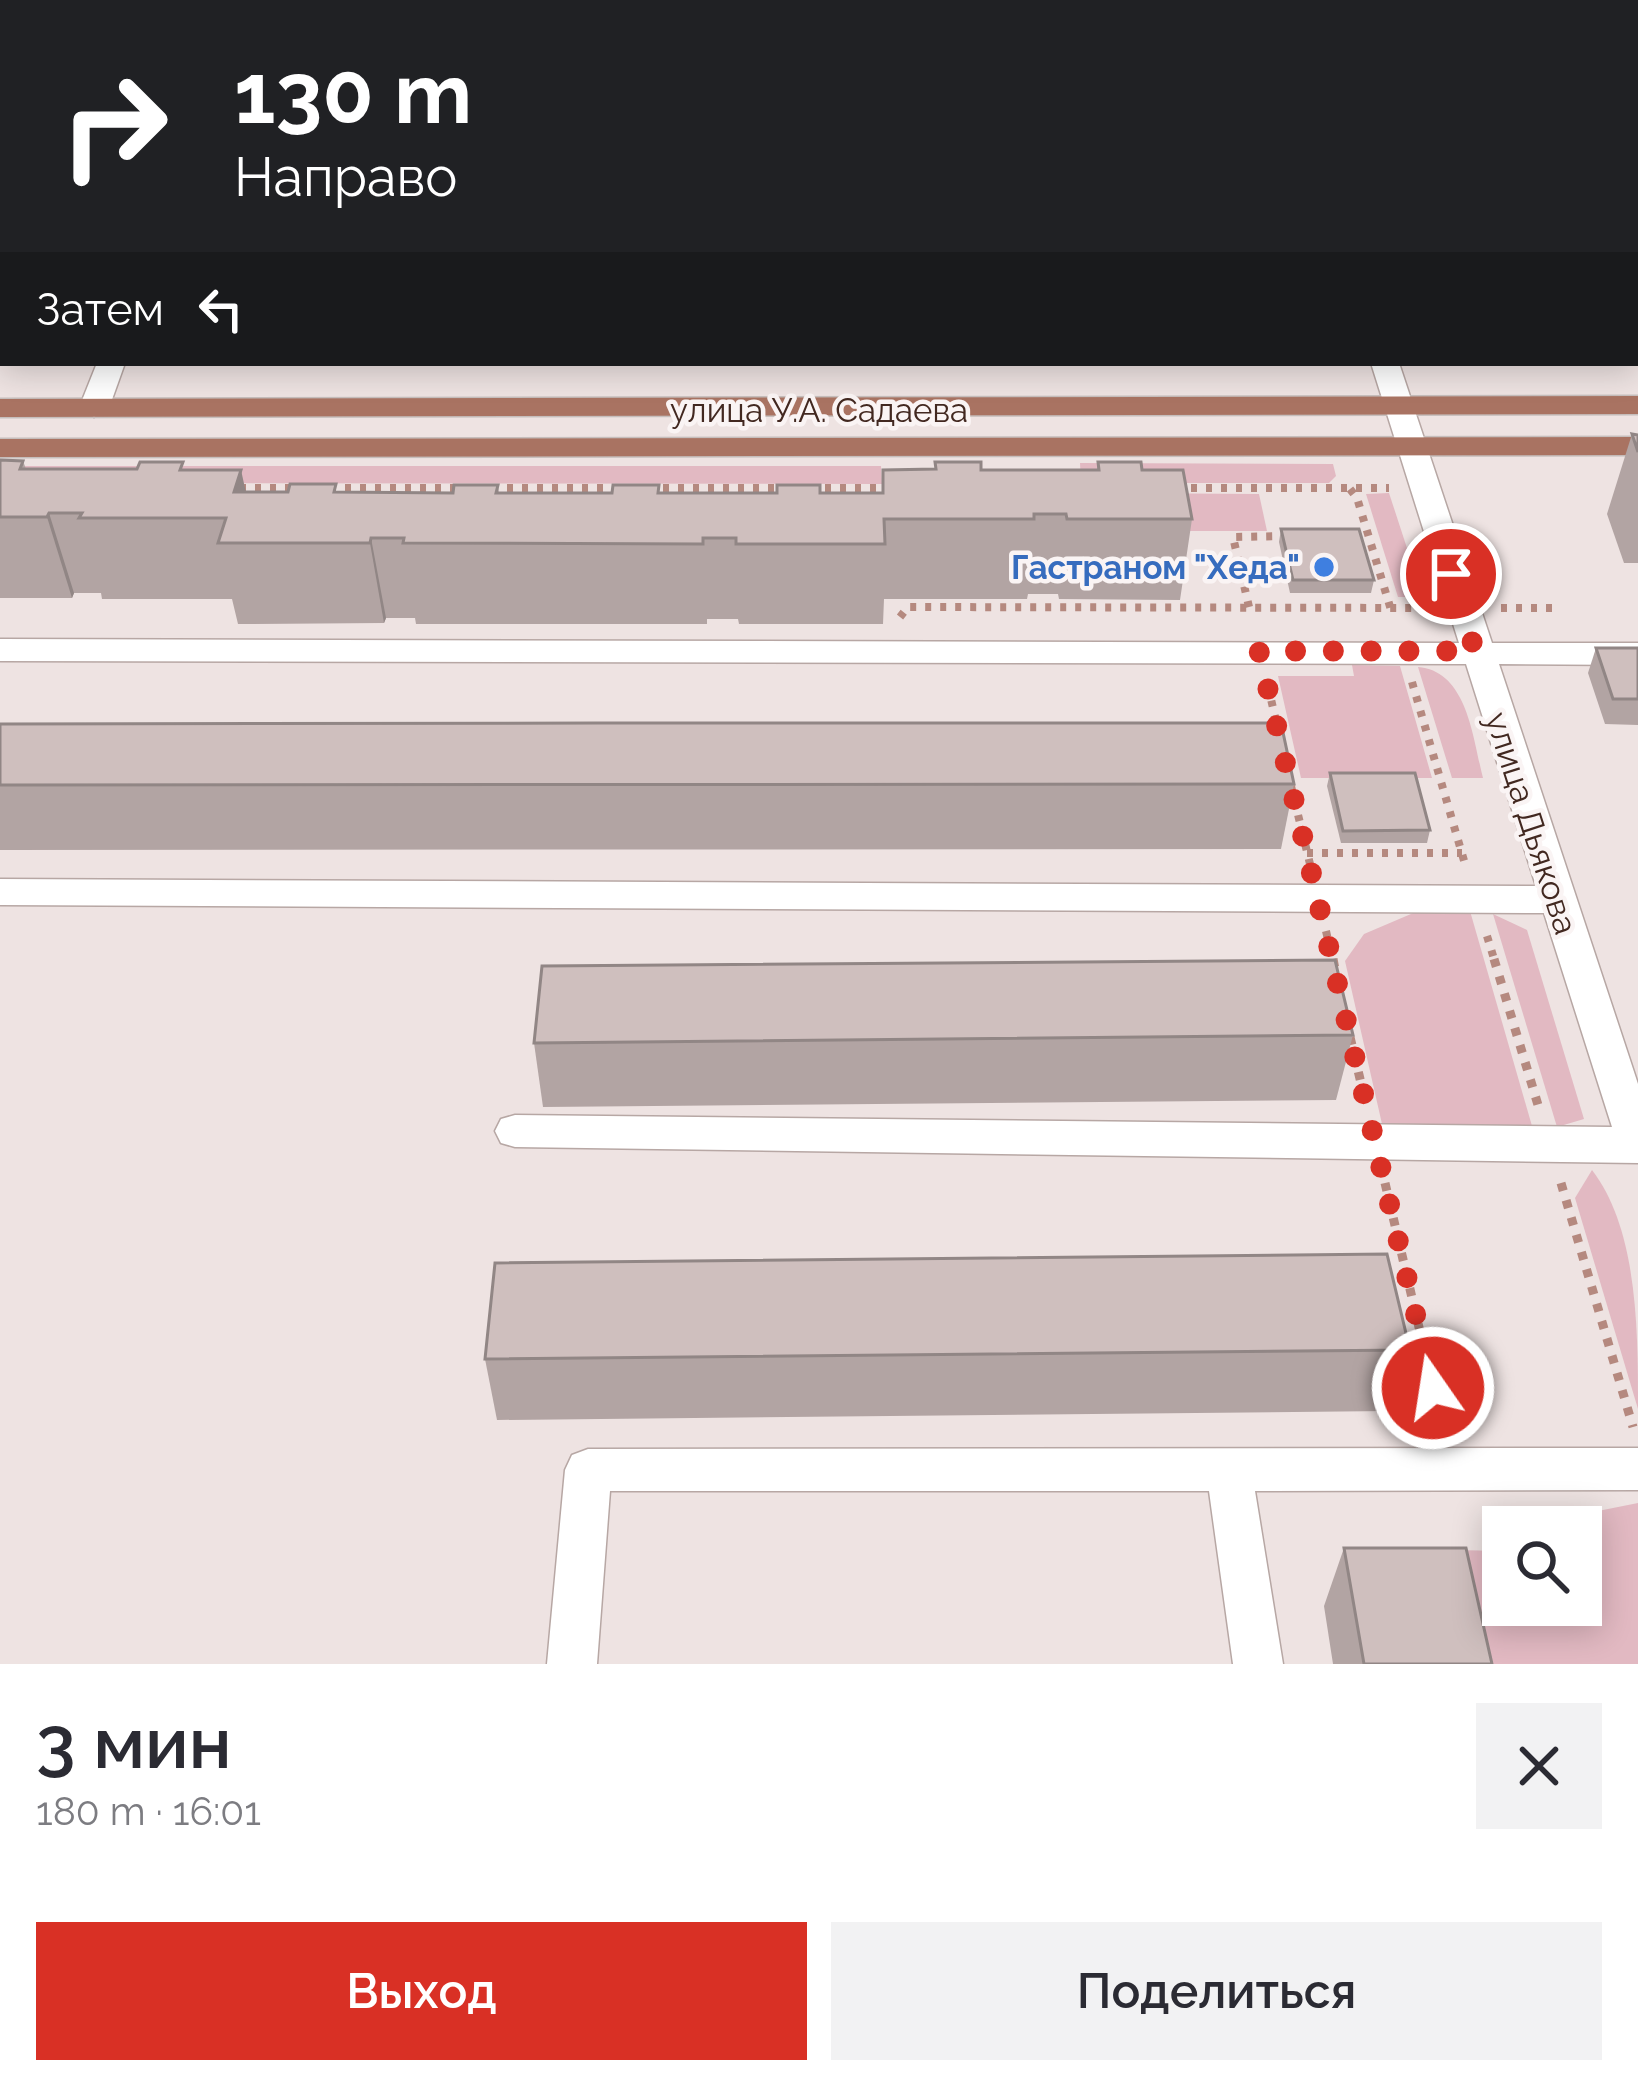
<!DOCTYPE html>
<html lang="ru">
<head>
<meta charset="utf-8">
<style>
	:root { --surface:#fff; --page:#f2f2f3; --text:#2b2b33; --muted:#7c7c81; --accent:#d93025 }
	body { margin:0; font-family:Raleway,sans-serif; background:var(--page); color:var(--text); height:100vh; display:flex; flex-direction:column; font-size:45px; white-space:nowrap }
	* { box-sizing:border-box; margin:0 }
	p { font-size:39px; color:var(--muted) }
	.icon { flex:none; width:66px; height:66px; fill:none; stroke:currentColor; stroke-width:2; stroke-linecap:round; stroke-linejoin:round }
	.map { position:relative; height:1664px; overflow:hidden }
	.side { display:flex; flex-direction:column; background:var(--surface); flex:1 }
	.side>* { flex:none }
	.banner { position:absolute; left:0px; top:0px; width:1638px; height:366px; box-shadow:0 6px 30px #0003; background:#202124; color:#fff; overflow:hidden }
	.controls { position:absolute; left:1482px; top:1506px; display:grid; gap:24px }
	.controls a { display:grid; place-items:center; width:120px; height:120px; border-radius:0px; background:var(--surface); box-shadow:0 6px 30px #0003; font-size:60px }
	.pin { position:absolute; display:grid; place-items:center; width:102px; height:102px; color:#fff; margin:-51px; border:6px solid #fff; border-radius:50%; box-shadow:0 3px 12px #0007 }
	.me { position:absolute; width:132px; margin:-66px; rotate:347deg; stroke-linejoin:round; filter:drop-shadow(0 0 9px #0008) }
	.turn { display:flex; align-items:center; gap:42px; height:252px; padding:0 36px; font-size:54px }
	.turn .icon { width:156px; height:156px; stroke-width:2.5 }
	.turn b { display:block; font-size:84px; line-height:102px }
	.then { display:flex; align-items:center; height:114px; padding:0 36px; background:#0003; gap:24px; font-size:45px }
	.round { display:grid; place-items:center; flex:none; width:126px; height:126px; border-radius:0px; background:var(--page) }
	.summary { display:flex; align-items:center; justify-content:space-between; height:204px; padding:0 36px }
	h1 { font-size:72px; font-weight:600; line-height:90px }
	.primary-button { display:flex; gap:24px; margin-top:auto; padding:24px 36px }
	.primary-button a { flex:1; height:138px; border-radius:0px; background:var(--accent); color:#fff; font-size:48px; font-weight:600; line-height:138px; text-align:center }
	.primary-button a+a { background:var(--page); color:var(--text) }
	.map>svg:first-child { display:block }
	.green { fill:#e2b9c2 }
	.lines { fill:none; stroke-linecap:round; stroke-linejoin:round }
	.minor-casing { stroke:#b7a7a4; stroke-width:3 }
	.major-casing { stroke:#c6bebc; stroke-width:3 }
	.path-far1 { stroke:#b5897f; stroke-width:8; stroke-dasharray:6 9; stroke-linecap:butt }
	.path { stroke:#b5897f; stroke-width:9; stroke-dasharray:8 10; stroke-linecap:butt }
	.minor { fill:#fff; fill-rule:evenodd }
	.major { fill:#a97362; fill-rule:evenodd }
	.wall { fill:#b2a4a3 }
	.shaded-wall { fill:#918685 }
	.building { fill:#cfbfbe; stroke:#918685; stroke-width:3 }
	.route { stroke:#d93025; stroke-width:21; stroke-dasharray:0 37.8 }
	.shop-dot { fill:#3f7fe0; stroke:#faf4f4; stroke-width:4.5 }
	.labels { text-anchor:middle; stroke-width:9; stroke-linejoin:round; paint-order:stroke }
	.street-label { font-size:33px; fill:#422820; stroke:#faf4f4 }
	.shop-label { font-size:33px; font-weight:bold; fill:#366cbe; stroke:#faf4f4; text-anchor:end }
</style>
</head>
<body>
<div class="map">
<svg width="1638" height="1664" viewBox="0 0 1638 1664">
	<rect width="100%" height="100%" fill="#eee3e2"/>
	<g class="green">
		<path d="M1080 463 1333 464 1336 476 1329 483H1081Z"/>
		<path d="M0 466H881L882 484 0 483Z"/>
		<path d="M1115 493 1259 494 1267 531H1120Z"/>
		<path d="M1389 493 1423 597H1398L1366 494Z"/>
		<path d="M1352 665 1400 666 1432 778H1301L1278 676H1354Z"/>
		<path d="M1418 667C1468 671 1473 740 1483 778H1452Z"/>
		<path d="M1418 911H1470L1532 1126 1382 1124 1345 961 1364 934Z"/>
		<path d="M1493 914 1527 930 1584 1119 1557 1127Z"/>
		<path d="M1592 1170C1638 1230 1638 1331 1638 1409L1575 1198Z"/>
		<path d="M1638 1503V1664H1479L1455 1550 1503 1551V1605H1581V1553H1593L1598 1511Z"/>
	</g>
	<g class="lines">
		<g class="minor-casing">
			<g id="minor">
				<path d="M1257 0H1279L1280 3H1258Z"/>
				<path d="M1435 0H1457L1458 3H1436Z"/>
				<path d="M1519 0H1541L1543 3H1521Z"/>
				<rect x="1635" y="131" width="3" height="16"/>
				<path d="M97 363H125L109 408 94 417 79 408Z"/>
				<path d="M1371 363H1399L1492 643H1638V665L1499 664 1638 1084V1163L515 1147 501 1143 495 1131 501 1119 515 1115 1612 1127 1544 913 0 905V879L1536 886 1466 664 0 661V639L1459 643Z"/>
				<path d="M1638 1448V1490L1255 1491 1283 1664H1233L1209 1491H610L597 1664H547L565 1470 572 1455 588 1449Z"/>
			</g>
		</g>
		<g class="major-casing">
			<g id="major">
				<path d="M1638 396V414L0 417V399Z"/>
				<path d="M1638 437V455L0 457V439Z"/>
			</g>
		</g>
		<g class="path-far1">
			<path d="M240 488H297"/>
			<path d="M330 488H459"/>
			<path d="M492 488H621"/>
			<path d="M648 488H783"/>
			<path d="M810 488H891"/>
			<path d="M1176 488H1389"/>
			<path d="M1350 489 1357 498 1391 610"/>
			<path d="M1249 607 1233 537 1289 536"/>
			<path d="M1501 608H1553"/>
			<path d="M900 617 908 607 1426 608"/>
			<path d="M1412 682 1465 864"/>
			<path d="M1268 686 1278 730"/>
			<path d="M1291 786 1310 864"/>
			<path d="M1307 853H1462"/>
			<path d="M1326 931 1333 962"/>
			<path d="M1487 936 1495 962"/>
		</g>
		<g class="path">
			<path d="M1333 959 1335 969"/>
			<path d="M1494 959 1538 1105"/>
			<path d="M1350 1037 1366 1104"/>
			<path d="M1385 1183 1442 1425"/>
			<path d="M1561 1183 1633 1427"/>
		</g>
		<use href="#minor" class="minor"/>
		<use href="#major" class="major"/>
	</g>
	<g class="wall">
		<path d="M1343 0H1428L1430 3H1344Z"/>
		<path d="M1558 0H1638V108L1635 106V3H1558Z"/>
		<rect x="0" y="184" width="3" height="40"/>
		<rect x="1635" y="209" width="3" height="111"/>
		<path d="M1632 434 1638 435V563H1624L1607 514Z"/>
		<path d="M0 460 23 461 26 469 184 470 246 492 453 493 498 485 499 493H612L659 485V493H882L883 470H1097L1098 462 1142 470 1192 519 1180 600 1059 599 1058 594H1028L1027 599H884L883 624H739L738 619H707V624H416L415 618H386L384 623 238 624 232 599H102L101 593H74L72 598H0Z"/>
		<path d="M1281 529 1374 580 1371 593H1290L1279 542Z"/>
		<path d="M1596 648H1638V725L1605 724 1588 673Z"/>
		<path d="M0 724 1294 784 1281 849 0 850Z"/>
		<path d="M1330 773 1430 830 1427 843H1341L1327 786Z"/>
		<path d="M1353 1035 1336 1100 543 1107 534 1043Z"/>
		<path d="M1410 1350 1389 1411 497 1420 485 1359Z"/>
		<path d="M1344 1548 1492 1664H1333L1324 1606Z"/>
	</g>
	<g class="shaded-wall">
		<path d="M241 470 257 543 234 492Z"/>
		<path d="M49 513 74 593 72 598 47 517Z"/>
		<path d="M371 538 386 618 384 623 370 543Z"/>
	</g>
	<g class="building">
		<path d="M865 0H999L1034 3H864Z"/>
		<path d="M1374 0H1428L1430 3H1376Z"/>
		<path d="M1638 1V24L1635 23V3H1631Z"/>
		<rect x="0" y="184" width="3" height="16"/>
		<rect x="1635" y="209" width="3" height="34"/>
		<path d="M1632 434 1638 435V452Z"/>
		<path d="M0 460 23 461 20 469H137L140 462H183L180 470H241L234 492H288L290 484H336L334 492 453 493 454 485H498L496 493H612L613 485H659L658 493H777V485H820V493H883V470L936 469 935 462H981V470H1099L1098 462H1141L1142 470H1183L1192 519H1067L1066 514H1034V519H884L885 544H736V538H703V544L403 543 404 538H371L370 543H218L226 518H79L82 513H49L47 517H0Z"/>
		<path d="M1281 529H1359L1374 580H1293Z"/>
		<path d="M1596 648H1638V699H1613Z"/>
		<path d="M598 723H1281L1294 784 0 785V724Z"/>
		<path d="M1330 773H1415L1430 830 1343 831Z"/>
		<path d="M1335 960 1353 1035 534 1043 542 966Z"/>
		<path d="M1387 1254 1410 1350 485 1359 495 1263Z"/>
		<path d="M1344 1548H1466L1492 1664H1364Z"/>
	</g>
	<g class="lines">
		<path class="route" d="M1433 1388 1259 651H1475L1451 574"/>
	</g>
	<circle class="shop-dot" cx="1324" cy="567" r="12"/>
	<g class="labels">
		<g class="street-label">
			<text x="819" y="422">улица У.А. Садаева</text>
			<text transform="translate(1532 823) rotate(72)" y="12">улица Дьякова</text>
		</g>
		<g class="shop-label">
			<text x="1300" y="579">Гастраном "Хеда"</text>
		</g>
	</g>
</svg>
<div class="controls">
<a><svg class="icon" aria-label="search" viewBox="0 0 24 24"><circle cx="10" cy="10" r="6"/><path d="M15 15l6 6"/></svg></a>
</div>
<div class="pin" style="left:1451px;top:574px;background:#d93025"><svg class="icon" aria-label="arrive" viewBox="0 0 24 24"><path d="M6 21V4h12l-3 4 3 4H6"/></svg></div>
<svg class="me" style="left:1433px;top:1388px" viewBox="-20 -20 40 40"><circle r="17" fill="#d93025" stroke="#fff" stroke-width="3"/><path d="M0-11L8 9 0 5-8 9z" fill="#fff"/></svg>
<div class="banner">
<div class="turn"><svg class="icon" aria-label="right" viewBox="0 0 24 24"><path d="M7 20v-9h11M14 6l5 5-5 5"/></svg><div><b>130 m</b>Направо</div></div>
<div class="then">Затем<svg class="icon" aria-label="left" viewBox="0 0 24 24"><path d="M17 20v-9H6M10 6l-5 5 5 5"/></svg></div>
</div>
</div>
<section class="side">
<div class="summary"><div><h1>3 мин</h1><p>180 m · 16:01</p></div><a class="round"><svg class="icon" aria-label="close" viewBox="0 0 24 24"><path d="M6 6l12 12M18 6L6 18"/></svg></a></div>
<div class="primary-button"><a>Выход</a><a>Поделиться</a></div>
</section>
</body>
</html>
